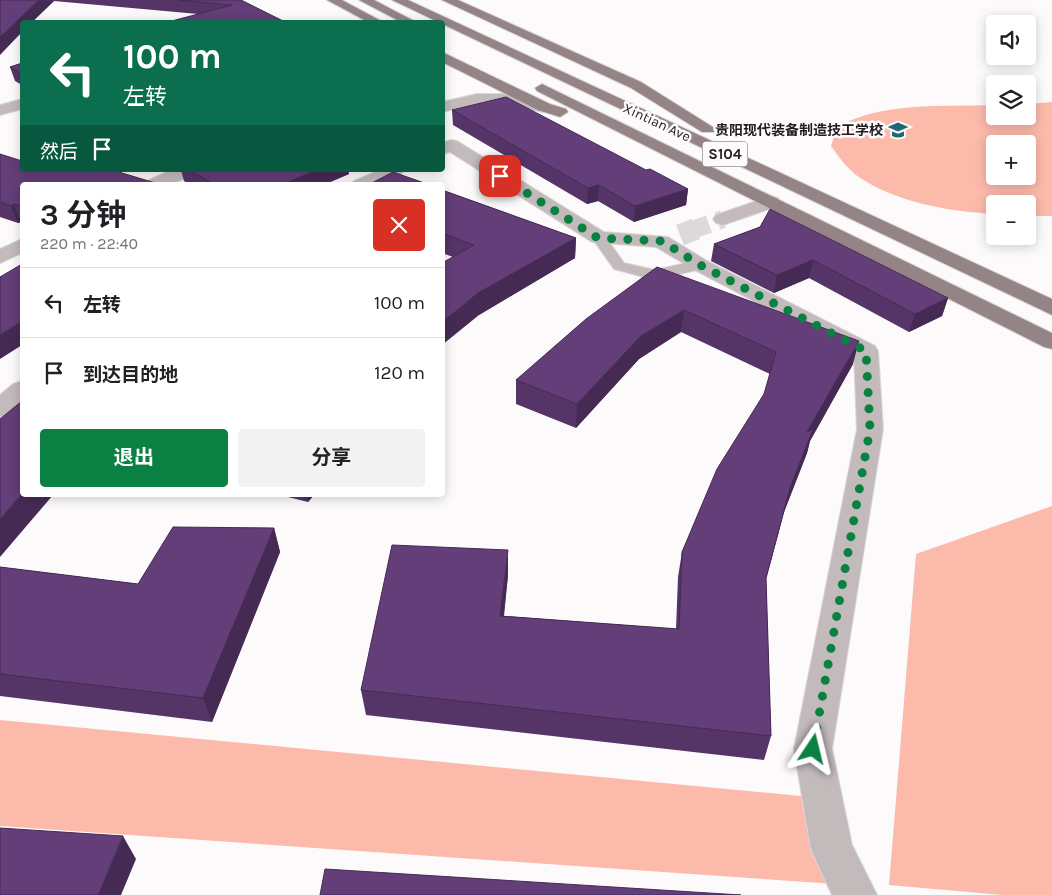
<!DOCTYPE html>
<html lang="zh">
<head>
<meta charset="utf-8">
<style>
	:root { --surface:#fff; --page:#f2f2f2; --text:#202124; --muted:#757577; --line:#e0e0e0; --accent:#0b8043 }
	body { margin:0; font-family:Karla,"Noto Sans SC",sans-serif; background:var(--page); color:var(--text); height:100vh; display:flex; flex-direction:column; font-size:19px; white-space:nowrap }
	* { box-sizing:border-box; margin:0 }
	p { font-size:16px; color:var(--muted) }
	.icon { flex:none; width:28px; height:28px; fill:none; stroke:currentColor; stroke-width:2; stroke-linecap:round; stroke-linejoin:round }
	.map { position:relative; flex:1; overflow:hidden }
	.drawer { position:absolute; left:20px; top:182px; width:425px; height:315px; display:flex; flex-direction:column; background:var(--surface); border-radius:5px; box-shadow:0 2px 12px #0003 }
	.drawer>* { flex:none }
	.hud { position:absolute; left:20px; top:20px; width:425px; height:152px; border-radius:5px; box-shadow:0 2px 12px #0003; background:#0b6e4f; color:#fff; overflow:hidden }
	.fabs { position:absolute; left:986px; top:15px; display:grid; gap:10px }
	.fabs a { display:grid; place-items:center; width:50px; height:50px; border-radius:5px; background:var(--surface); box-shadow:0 2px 12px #0003; font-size:25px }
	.pin { position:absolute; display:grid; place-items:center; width:42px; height:42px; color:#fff; margin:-21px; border-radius:10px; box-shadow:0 2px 8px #0006 }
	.me { position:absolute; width:55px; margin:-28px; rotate:10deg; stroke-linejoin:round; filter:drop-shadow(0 0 4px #0008) }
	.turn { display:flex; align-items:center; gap:18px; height:105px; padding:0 20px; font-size:22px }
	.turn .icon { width:65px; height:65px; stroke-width:2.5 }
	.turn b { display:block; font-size:35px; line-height:42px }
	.then { display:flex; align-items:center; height:48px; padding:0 20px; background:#0003; gap:10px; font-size:19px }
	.round { display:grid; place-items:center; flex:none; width:52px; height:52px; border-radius:5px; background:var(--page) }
	.head { display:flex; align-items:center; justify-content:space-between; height:85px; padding:0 20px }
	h1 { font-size:30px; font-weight:700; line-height:38px }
	.primary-button { display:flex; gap:10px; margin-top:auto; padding:10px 20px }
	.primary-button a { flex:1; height:58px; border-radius:5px; background:var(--accent); color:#fff; font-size:20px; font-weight:700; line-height:58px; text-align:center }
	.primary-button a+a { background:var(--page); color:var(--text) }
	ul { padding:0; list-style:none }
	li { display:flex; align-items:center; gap:15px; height:70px; padding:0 20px; border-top:1px solid var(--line) }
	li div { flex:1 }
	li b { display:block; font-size:19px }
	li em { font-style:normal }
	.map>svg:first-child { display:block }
	.green { fill:#fcbaab; fill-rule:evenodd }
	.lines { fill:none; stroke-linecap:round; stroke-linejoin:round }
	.minor-tunnel-far1 { stroke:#dcd9db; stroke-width:18; stroke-dasharray:18 9; stroke-linecap:butt }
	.minor-tunnel { stroke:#dcd9db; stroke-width:22; stroke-dasharray:22 11; stroke-linecap:butt }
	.service-casing { stroke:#dad6d9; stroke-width:2 }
	.minor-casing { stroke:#dad6d9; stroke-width:2 }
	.primary-casing { stroke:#dad6d9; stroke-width:2 }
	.service { fill:#c3babc; fill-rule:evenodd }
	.minor { fill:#c3babc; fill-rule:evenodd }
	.primary { fill:#948486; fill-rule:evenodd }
	.wall { fill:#553567 }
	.shaded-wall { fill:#452b54 }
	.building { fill:#633e78; stroke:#452b54 }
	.route { stroke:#0b8043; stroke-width:9; stroke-dasharray:0 16.2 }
	.labels { text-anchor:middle; stroke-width:5; stroke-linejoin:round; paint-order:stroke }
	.far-street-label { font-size:14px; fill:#221c20; stroke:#fdfafc }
	.far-poi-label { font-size:14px; font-weight:bold; fill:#221c20; stroke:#fdfafc; text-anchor:end }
	.shield { fill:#fdfafc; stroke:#645f62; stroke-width:1 }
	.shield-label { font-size:15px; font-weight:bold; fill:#221c20 }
</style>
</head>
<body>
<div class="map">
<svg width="1052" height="895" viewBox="0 0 1052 895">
	<rect width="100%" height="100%" fill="#fdfafc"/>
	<g class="green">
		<path d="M1052 102V216H1028V204H995V214C951 212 893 202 856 175 846 167 838 156 831 146L837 127C883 101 944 107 995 105V116H1028V104ZM995 144H1028V176H995Z"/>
		<path d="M1052 506V895H1002L889 885 916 554Z"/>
		<path d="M0 720 822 798 850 885 0 826Z"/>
	</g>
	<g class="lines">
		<path class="minor-tunnel-far1" d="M692 230 723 219"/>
		<path class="minor-tunnel" d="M680 235 696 229"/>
		<g class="service-casing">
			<path id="service" d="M599 234 604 235 624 263 655 270 700 260 708 265 705 268 655 280 614 269 592 238Z"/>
		</g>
		<g class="minor-casing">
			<g id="minor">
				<path d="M477 94H502L550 104 552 107 544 112 502 104H477L442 112V102Z"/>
				<path d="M22 99V109L0 115V105Z"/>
				<path d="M451 140 457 141 604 232 668 237 707 261 875 346 878 351 883 429 832 749 852 845 877 895H832L811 849 794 749 857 429 854 354 693 269 656 247 592 242 450 152 442 154V143Z"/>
				<path d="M171 170H194C183 185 160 185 144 185L147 181Z"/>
				<path d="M380 170H404L401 174 375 185H351L354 181Z"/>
				<path d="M771 196 778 198 780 202 778 206 723 225 716 223 713 219 716 215Z"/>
				<path d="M22 239V253L0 263V249Z"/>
				<path d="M22 381V402L9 415 0 417V395L13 384Z"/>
			</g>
		</g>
		<g class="primary-casing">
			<g id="primary">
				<path d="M327 0H342L383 22H368Z"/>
				<path d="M359 0H374L416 22H401Z"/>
				<path d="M392 0H408L1052 299V315Z"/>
				<path d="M442 0H458L641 82 716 129 714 132H702L631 88Z"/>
				<path d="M442 52 550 104 566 109 568 112 560 117 538 110 442 62Z"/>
				<path d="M542 84 1052 333V349L1044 347 537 91 535 88Z"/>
			</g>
		</g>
		<use href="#service" class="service"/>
		<use href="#minor" class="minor"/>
		<use href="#primary" class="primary"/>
	</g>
	<g class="wall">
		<path d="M0 0H241L285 22 54 1 32 22H22Z"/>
		<path d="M22 63V85L15 81 10 67Z"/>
		<path d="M452 110 646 170 688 189 686 205 634 222 598 201 587 204 453 125Z"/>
		<path d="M0 154 22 185V222H21L18 223 0 217Z"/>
		<path d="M181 170H351L348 171 349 174 323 185H191L184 181Z"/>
		<path d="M442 190 576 238 575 258 479 315 453 257 442 253Z"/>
		<path d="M760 227 948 298 942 316 909 332 809 278 774 293 711 261 714 244Z"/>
		<path d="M657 267 853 364 810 441 807 453 784 512 766 579 771 736 764 760 366 715 361 690 508 575 504 616 676 629 678 577 682 552 764 394 770 374 681 332 639 359 576 428 516 404V380Z"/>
		<path d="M280 495H314L308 502Z"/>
		<path d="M274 528 280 552 212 722 0 696V567L138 584Z"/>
	</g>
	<g class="shaded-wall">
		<path d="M39 0 54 1 32 22H22V32L0 55V37Z"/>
		<path d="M317 170H351L348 171 349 174 323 185H281Z"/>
		<path d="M599 185 598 201 587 204 588 188Z"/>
		<path d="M688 189 686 205 634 222 635 206Z"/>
		<path d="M14 204 21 222 18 223 11 206Z"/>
		<path d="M576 238 575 258 479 315 442 345V322L478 293Z"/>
		<path d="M813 260 809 278 774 293 777 275Z"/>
		<path d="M948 298 942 316 909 332 915 314Z"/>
		<path d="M684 310 681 332 639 359 576 428 577 404 641 336Z"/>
		<path d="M22 321V345L0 359V335Z"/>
		<path d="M859 341 853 364 810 441 807 453 784 512 760 602 790 488 807 432Z"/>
		<path d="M22 494V495H53L0 557V519Z"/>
		<path d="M307 495H314L308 502Z"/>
		<path d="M274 528 280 552 212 722 203 698Z"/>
		<path d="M508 550V575L501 640 500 616Z"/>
		<path d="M123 836 136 859 121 895H98Z"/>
	</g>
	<g class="building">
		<path d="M0 0H39L0 37Z"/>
		<path d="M179 0H241L285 22H168L232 5Z"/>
		<path d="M22 63V74L10 67Z"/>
		<path d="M506 97 646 170 650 169 688 189 635 206 599 185 588 188 452 110Z"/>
		<path d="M0 154 22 161V170H52L59 172 65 170H112L162 185H22V206L14 204 11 206 0 202Z"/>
		<path d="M189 170H317L281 185H215Z"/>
		<path d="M393 172 430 185H368Z"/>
		<path d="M442 190 576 238 478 293 442 322V263L474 245 442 233Z"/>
		<path d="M770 209 948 298 915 314 813 260 777 275 714 244 760 227Z"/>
		<path d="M22 264V321L0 335V277Z"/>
		<path d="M657 267 859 341 807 432 813 429 790 488 766 578 771 736 361 690 392 545 508 550 500 616 679 629 682 552 717 469 764 394 776 352 684 310 641 336 577 404 516 380 586 319Z"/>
		<path d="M22 401V494L0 519V419Z"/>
		<path d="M173 527 274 528 203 698 0 674V567L138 584Z"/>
		<path d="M0 828 123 836 98 895H0Z"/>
		<path d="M325 869 741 895H320Z"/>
	</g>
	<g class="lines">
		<path class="route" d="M500 176 598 238 662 241 700 265 866 351 870 429 813 749"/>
	</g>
	<defs>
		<g id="school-bare" transform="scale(1.5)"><path d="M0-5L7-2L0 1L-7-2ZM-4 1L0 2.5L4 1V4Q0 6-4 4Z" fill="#1e6971" stroke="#fdfafc" stroke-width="2.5" paint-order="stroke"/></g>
	</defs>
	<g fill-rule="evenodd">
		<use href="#school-bare" x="898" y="130"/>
	</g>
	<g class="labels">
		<g class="far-street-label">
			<text transform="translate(657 122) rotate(25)" y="5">Xintian Ave</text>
		</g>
		<g class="far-poi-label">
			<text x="883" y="135">贵阳现代装备制造技工学校</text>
		</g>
		<rect class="shield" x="702.5" y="141.5" width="45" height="25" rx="4"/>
		<g class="shield-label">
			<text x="725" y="159">S104</text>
		</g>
	</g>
</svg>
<div class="fabs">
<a><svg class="icon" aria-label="sound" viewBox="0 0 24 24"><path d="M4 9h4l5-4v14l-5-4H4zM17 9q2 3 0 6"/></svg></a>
<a><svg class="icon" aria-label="layers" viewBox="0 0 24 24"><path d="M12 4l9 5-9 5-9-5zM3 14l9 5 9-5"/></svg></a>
<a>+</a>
<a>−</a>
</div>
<div class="pin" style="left:500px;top:176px;background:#d93025"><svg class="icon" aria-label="arrive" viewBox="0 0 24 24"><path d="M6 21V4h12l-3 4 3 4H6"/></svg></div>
<svg class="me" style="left:813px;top:749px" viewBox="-20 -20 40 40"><path d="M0-17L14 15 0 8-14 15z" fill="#0b8043" stroke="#fff" stroke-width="4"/></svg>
<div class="hud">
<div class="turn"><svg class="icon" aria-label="left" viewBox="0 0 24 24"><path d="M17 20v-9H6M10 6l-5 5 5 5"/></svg><div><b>100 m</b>左转</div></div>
<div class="then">然后<svg class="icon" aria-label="arrive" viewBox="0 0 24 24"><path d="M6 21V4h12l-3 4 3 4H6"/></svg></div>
</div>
<section class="drawer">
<div class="head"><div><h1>3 分钟</h1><p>220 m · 22:40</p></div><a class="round" style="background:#d93025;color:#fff"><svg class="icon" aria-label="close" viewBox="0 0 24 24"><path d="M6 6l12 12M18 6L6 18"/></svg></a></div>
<ul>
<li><svg class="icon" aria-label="left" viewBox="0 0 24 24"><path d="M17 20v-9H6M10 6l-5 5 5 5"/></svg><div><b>左转</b></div><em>100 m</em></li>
<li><svg class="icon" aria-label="arrive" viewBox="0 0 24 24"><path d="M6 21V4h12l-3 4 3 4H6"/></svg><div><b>到达目的地</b></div><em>120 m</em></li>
</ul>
<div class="primary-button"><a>退出</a><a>分享</a></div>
</section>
</div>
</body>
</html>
